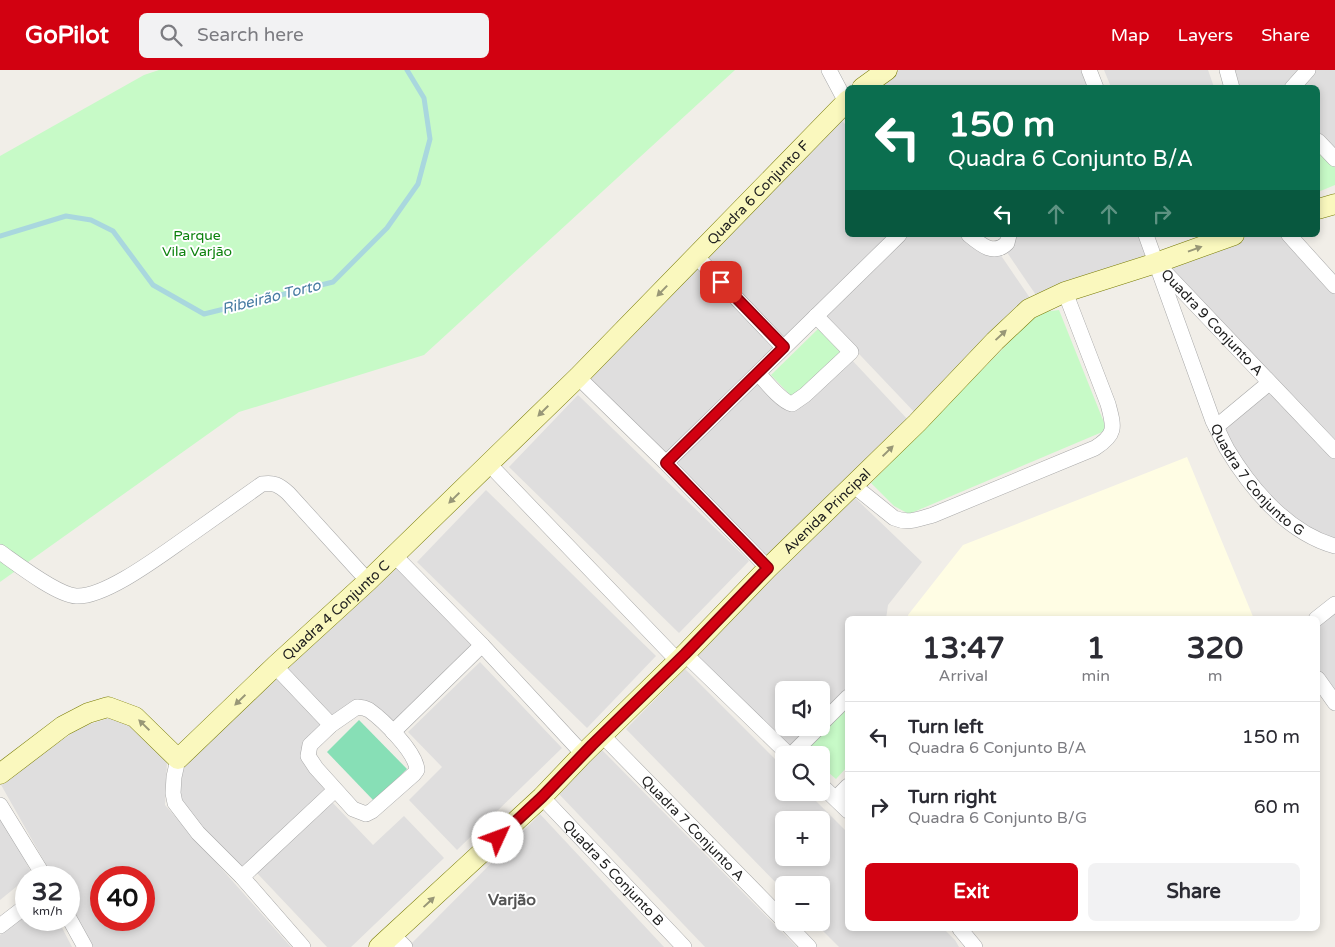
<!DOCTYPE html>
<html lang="en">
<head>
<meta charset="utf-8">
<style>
	:root { --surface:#fff; --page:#f2f2f3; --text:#2b2b33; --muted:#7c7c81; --line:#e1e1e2; --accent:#d20111 }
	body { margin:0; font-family:"Varela Round",sans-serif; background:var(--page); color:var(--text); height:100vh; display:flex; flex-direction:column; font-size:19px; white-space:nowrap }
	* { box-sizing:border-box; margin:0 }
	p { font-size:16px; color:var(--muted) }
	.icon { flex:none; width:28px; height:28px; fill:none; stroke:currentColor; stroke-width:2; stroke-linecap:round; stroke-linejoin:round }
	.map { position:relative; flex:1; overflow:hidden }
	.side { position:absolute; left:845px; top:546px; width:475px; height:315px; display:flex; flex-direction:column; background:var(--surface); border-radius:8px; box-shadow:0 2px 8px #0003 }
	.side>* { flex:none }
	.guide { position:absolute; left:845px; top:15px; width:475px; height:152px; border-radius:8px; box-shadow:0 2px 8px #0003; background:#0b6e4f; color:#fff; overflow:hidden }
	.buttons { position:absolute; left:775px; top:611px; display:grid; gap:10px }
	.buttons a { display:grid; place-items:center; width:55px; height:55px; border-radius:8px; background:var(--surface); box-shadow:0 2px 8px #0003; font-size:25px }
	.speed { position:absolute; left:15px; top:796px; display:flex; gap:10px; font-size:25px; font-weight:700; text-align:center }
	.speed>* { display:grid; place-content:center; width:65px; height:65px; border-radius:50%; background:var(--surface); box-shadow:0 2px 8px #0003; line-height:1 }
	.speed small { font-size:12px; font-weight:400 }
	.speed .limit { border:8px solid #d22; background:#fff; color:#111 }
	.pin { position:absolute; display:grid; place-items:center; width:42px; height:42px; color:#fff; margin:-21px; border-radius:10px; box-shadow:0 2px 8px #0006 }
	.me { position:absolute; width:55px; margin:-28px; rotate:47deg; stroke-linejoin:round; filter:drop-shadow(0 0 4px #0008) }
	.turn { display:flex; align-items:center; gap:18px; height:105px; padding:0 20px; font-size:22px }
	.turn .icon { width:65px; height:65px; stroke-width:2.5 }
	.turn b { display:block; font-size:35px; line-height:42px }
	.lanes { display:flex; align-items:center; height:48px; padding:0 20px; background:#0003; justify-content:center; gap:25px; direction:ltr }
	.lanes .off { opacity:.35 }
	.eta { display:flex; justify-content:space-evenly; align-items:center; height:85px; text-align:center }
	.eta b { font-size:30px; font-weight:700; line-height:35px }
	.cta { display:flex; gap:10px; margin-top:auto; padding:10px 20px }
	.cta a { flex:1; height:58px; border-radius:8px; background:var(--accent); color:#fff; font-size:20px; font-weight:700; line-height:58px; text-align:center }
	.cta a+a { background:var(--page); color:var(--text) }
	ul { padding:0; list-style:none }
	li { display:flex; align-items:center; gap:15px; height:70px; padding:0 20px; border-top:1px solid var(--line) }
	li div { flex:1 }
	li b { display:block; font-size:19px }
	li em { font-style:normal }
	header { display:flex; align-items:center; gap:30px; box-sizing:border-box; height:70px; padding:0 25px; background:var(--accent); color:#fff }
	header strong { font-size:24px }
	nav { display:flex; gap:28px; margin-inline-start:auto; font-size:18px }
	.search { width:350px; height:45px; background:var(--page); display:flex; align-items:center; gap:12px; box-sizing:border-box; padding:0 18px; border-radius:8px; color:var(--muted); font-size:19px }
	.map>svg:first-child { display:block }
	.residential { fill:#dfdede; fill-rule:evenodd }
	.education { fill:#fffde4 }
	.park { fill:#c7fac7 }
	.pitch { fill:#87dfb6 }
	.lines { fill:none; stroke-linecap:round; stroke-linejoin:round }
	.stream { stroke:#a9d7de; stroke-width:5 }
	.street-casing { stroke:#a8a8a8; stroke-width:16 }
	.secondary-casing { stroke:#787b05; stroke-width:21 }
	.street { stroke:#fff; stroke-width:15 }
	.secondary { stroke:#faf8be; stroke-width:20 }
	.oneway { fill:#989777 }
	.route-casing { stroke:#88010b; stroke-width:12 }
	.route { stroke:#d20111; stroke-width:9 }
	.labels { text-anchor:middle; stroke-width:4; stroke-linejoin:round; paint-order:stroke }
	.street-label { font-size:14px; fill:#212121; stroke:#fff }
	.park-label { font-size:14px; fill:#0c820d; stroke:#fff }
	.water-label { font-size:15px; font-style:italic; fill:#477ba2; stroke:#fff }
	.quarter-label { font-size:16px; font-weight:bold; fill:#545454; stroke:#fff }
</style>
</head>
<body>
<header>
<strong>GoPilot</strong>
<div class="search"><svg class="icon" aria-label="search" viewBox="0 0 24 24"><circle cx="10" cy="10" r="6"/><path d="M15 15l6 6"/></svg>Search here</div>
<nav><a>Map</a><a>Layers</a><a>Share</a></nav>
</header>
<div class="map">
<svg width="1335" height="877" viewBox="0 0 1335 877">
	<rect width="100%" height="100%" fill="#f1eee8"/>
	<g class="residential">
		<path d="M900 0H1083L1089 18H870L893 2Z"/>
		<path d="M1104 0H1208L1214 17H1111Z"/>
		<path d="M1231 0H1301L1286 18 1237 17Z"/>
		<path d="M1314 0H1335V84L1318 65V18H1299Z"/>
		<path d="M838 47 847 56 848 165H891L784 270 703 185Z"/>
		<path d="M906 165H960L980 181 1000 184 1032 231 918 346 823 246Z"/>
		<path d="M1014 165H1141L1150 190 1038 228 1006 181Z"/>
		<path d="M1241 165H1285L1335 220V378L1160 194Z"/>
		<path d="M696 193 777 277 666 386 584 307Z"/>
		<path d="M851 289 910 352 769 491 672 392 756 311 784 337Z"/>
		<path d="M1268 319 1335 388V473L1301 456 1250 406 1221 358Z"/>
		<path d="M578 325 749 491 679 563 509 397Z"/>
		<path d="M486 420 656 586 587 658 417 492Z"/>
		<path d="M852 425 922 492 888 535 886 549H848L847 619 821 646V620H784V658H810L790 678 694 583Z"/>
		<path d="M395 490 478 575 393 658 364 635 331 651 278 596Z"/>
		<path d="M1335 540V626L1318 602V553Z"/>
		<path d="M480 592 562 678 457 780 409 730 442 697 408 662Z"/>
		<path d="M685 599 784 698V722L808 723 847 762 848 859H944L955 870 959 877H839L815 853 821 852V815H784V821L626 659ZM784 750H821V788H784Z"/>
		<path d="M276 601 326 655 308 672 329 720 241 800 178 730 181 692Z"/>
		<path d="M109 648 131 656 167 691 165 735 291 877H92L69 836V808L53 807 0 713 81 657ZM101 808H144V850H101Z"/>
		<path d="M599 677 797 877H705L558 723Z"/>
		<path d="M331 731 373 775 404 746 444 788 351 877H327L257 803Z"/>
		<path d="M0 742 32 804 0 830Z"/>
		<path d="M540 744 664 877H408Z"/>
		<path d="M26 844V850H58L72 877H0V865Z"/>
	</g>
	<path class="education" d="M1187 387 1254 549H909L908 545 963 475Z"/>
	<g class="park">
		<path d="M159 0H735L424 285 239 342 0 512V86L144 5Z"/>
		<path d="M1318 80 1335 95V115L1318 122Z"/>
		<path d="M1059 240 1107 360 909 444 894 436 871 413 1029 252 1043 242Z"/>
		<path d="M818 259 842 284 795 330 771 305Z"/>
		<path d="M847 637V697L836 709 821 696V685H809L805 681Z"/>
	</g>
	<path class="pitch" d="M359 650 407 699 374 731 327 682Z"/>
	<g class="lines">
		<path class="stream" d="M0 166 66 146 91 150 113 161 153 215 204 244 333 212 387 158 418 114 430 69 424 28 407 0"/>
		<g class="street-casing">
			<g id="street">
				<path d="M829 0 846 32"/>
				<path d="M1089 0 1096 18"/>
				<path d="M1227 0 1232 18"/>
				<path d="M1292 18 1308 0"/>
				<path d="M1318 71 1335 89"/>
				<path d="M969 165C981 175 994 186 1007 173L1009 165"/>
				<path id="s1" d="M1146 165 1213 351C1218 360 1222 370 1227 379 1251 419 1288 463 1335 476"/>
				<path d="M1289 165 1335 216"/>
				<path d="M696 186 783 277"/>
				<path id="s2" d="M1160 197 1335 381"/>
				<path d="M758 303C766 312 781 331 792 334L805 325 851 282 816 246"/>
				<path d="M578 307 666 393 768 498"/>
				<path d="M1216 357 1269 313"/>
				<path d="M666 393 899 165"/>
				<path d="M489 394 678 591"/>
				<path d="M853 415 894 448C908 454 919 449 933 445L1095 378C1117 364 1114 357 1108 334L1065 222"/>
				<path d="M0 482C17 494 57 525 76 526 106 528 165 482 190 465 214 448 238 431 262 414 274 412 279 415 288 423L368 511"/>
				<path d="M395 486 482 575 583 684"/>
				<path d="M1316 549 1335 534"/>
				<path d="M685 584 789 685"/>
				<path d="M275 596 331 655"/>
				<path d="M1318 609 1335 633"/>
				<path d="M357 637 364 638 369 640C383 650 416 682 417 700L414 704 372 741 366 744 353 739 316 698 308 686 310 675 331 655Z"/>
				<path d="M821 654 848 627"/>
				<path d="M393 662 482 575"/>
				<path id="s3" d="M602 665 784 851"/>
				<path d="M791 685 818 658"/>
				<path d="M178 689 174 707 173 723 175 733 198 763 242 807 303 877"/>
				<path d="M821 715 848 741"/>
				<path id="s4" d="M542 727 684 877"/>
				<path d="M836 728 848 716"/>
				<path d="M0 735 45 808"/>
				<path d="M242 807 335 720"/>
				<path d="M69 848 85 877"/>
				<path d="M785 852 809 877"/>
				<path d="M0 856 26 836"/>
				<path d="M960 859 975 877"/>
				<path d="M393 865 405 877"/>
			</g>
		</g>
		<g class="secondary-casing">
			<g id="secondary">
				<path d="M862 18 887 0"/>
				<path d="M1318 139 1335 134"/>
				<path id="s5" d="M0 704 63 656 88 643 108 637 135 647 178 689 275 596 368 511 578 307 848 30"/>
				<path id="s6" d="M379 877 542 727 583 684 685 584 768 498 917 353 995 271 1029 239 1065 222 1156 193 1234 165"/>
			</g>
		</g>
		<use href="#street" class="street"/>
		<use href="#secondary" class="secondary"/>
	</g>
	<defs><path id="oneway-solid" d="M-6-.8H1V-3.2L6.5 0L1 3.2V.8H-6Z" transform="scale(1.25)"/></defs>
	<g class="oneway">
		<use href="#oneway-solid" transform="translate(1195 179) rotate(-20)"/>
		<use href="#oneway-solid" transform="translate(662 221) rotate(134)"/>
		<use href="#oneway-solid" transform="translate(1001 265) rotate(-43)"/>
		<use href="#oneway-solid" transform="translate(543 341) rotate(135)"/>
		<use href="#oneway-solid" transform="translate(888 381) rotate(-44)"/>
		<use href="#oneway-solid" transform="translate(454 428) rotate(136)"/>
		<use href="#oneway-solid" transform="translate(240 630) rotate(136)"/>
		<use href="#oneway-solid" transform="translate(144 655) rotate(-136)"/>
		<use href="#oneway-solid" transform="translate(429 832) rotate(-43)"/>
	</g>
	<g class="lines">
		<g class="route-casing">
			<path id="route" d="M498 768 542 727 592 675 685 584 768 498 666 393 784 277 721 212"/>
		</g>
		<use href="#route" class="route"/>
	</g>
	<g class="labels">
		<g class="street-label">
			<text dy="5" stroke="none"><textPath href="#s5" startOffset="1028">Quadra 6 Conjunto F</textPath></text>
			<text dy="5" stroke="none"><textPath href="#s2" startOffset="76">Quadra 9 Conjunto A</textPath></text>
			<text dy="5" stroke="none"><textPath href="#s1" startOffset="272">Quadra 7 Conjunto G</textPath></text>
			<text dy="5" stroke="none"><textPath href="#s6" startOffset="625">Avenida Principal</textPath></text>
			<text dy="5" stroke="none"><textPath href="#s5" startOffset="434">Quadra 4 Conjunto C</textPath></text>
			<text dy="5" stroke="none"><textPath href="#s3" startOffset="130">Quadra 7 Conjunto A</textPath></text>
			<text dy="5" stroke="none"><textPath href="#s4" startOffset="104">Quadra 5 Conjunto B</textPath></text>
		</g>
		<g class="park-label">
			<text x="197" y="170">Parque<tspan x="197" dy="16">Vila Varjão</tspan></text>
		</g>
		<g class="water-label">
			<text transform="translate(271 227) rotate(-14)" y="5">Ribeirão Torto</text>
		</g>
		<g class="quarter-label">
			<text x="512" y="835">Varjão</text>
		</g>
	</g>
</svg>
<div class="buttons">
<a><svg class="icon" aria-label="sound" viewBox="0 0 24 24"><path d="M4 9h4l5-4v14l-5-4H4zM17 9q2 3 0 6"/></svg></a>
<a><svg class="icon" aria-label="search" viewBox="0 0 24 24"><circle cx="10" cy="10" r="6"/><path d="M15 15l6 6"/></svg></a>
<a>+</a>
<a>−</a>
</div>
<div class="speed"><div>32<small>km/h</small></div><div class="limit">40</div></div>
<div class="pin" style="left:721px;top:212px;background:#d93025"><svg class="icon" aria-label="arrive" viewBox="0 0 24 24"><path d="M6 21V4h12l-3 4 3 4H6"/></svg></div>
<svg class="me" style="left:498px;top:768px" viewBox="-20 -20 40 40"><circle r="19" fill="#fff"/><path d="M0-13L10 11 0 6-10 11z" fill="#d20111"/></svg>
<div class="guide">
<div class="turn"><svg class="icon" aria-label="left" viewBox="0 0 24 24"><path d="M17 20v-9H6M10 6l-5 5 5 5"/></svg><div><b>150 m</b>Quadra 6 Conjunto B/A</div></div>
<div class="lanes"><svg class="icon" aria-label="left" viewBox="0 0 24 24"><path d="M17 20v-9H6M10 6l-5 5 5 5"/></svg><svg class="icon off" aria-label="ahead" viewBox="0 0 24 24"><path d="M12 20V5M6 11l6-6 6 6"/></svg><svg class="icon off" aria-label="ahead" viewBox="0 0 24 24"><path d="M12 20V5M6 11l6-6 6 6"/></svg><svg class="icon off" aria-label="right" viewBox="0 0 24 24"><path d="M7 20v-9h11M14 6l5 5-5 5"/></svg></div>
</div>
<section class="side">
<div class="eta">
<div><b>13:47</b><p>Arrival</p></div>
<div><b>1</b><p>min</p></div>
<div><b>320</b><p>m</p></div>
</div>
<ul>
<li><svg class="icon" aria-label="left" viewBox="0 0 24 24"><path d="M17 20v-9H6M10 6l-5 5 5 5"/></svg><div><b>Turn left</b><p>Quadra 6 Conjunto B/A</p></div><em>150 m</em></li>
<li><svg class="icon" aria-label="right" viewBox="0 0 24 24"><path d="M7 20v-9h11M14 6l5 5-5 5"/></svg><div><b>Turn right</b><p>Quadra 6 Conjunto B/G</p></div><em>60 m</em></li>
</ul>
<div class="cta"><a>Exit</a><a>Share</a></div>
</section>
</div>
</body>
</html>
